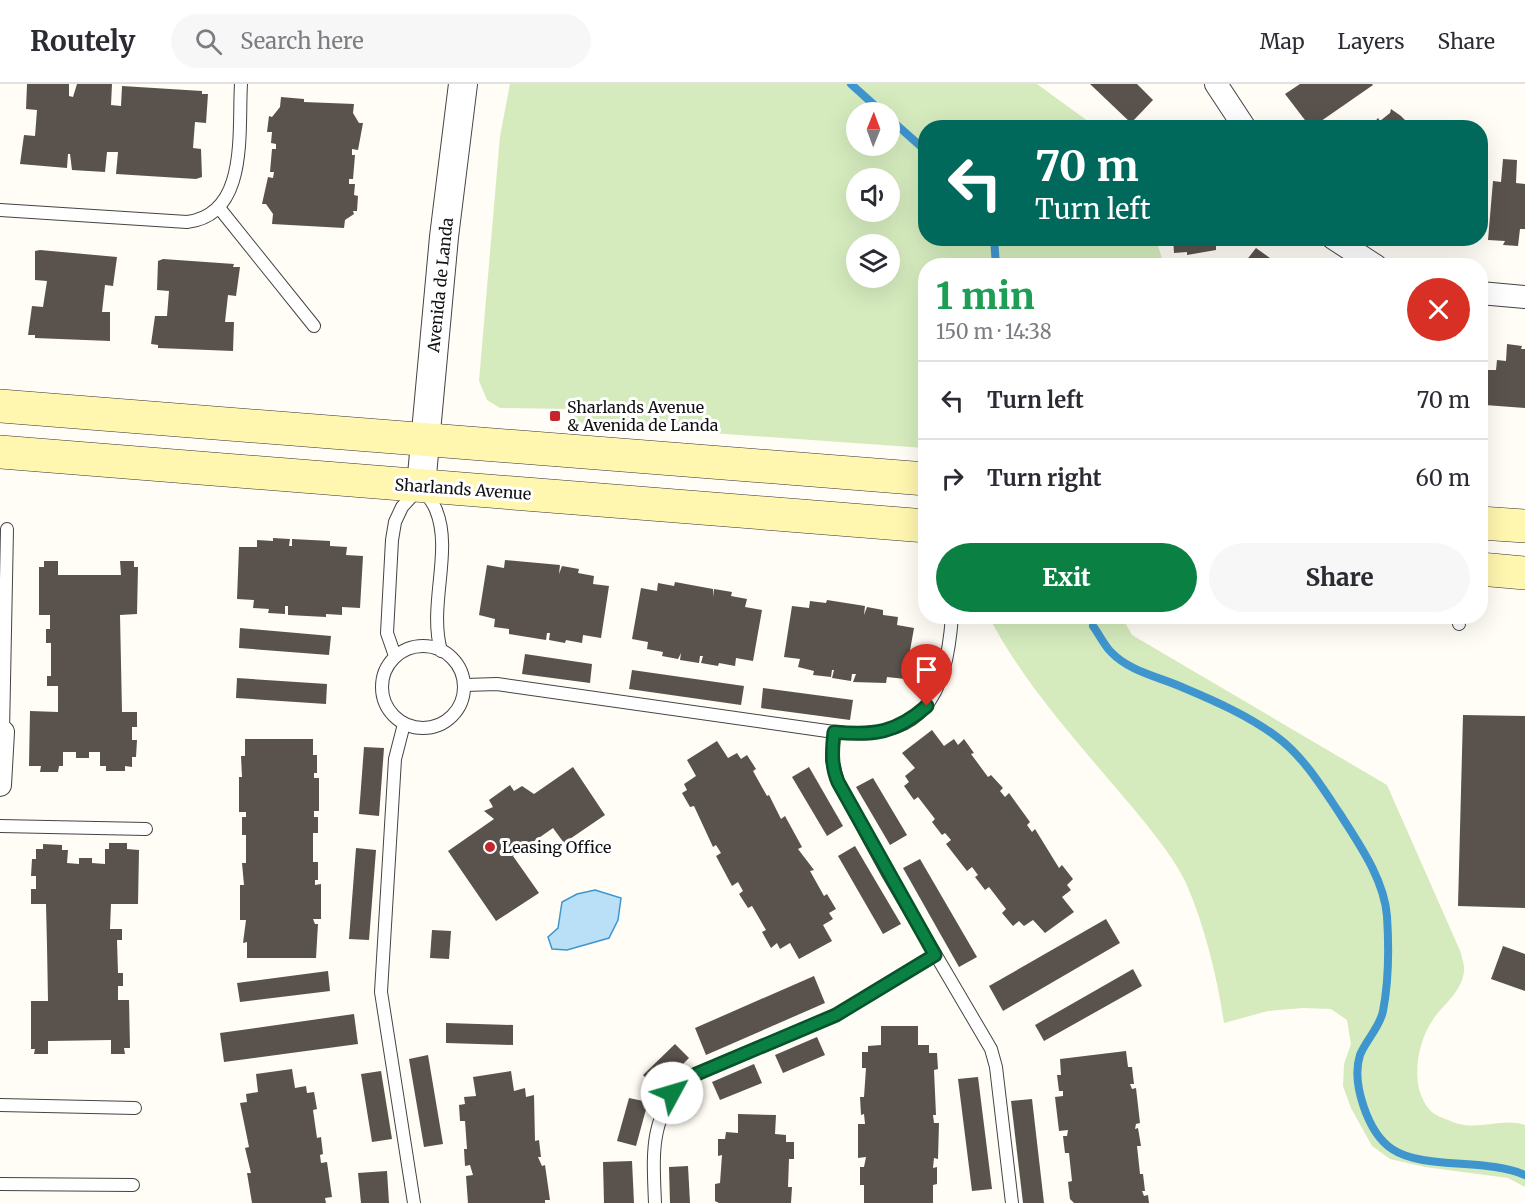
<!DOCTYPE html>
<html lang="en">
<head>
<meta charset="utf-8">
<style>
	:root { --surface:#fff; --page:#f7f7f7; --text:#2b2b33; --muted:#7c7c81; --line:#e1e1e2; --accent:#0b8043 }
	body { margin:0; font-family:Merriweather,serif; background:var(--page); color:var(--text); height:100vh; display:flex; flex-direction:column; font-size:22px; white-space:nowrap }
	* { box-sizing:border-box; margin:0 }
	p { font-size:20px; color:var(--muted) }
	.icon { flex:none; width:33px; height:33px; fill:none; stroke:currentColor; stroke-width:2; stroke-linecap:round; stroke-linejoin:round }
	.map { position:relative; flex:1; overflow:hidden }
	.sheet { position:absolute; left:918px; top:174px; width:570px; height:366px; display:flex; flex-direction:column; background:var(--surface); border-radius:24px; box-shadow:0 6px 24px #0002 }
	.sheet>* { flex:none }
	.hud { position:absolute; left:918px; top:36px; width:570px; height:126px; border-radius:24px; box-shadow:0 6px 24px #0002; background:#00695c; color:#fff; overflow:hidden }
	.needle { width:39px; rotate:1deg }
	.tools { position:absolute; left:846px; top:18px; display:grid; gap:12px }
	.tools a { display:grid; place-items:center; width:54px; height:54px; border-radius:50%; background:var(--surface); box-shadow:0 6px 24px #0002; font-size:30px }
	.pin { position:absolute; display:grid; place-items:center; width:51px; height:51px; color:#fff; margin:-62px -26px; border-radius:50% 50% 50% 0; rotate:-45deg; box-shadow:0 0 6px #0007 }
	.pin .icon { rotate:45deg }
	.me { position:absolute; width:66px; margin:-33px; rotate:51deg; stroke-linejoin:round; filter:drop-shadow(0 0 4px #0008) }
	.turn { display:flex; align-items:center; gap:21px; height:126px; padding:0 18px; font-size:27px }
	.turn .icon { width:78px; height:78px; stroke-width:2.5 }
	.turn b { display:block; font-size:42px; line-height:51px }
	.round { display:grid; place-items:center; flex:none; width:63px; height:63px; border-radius:32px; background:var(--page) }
	.overview { display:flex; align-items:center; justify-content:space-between; height:102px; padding:0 18px }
	h1 { font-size:36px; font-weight:800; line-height:45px; color:#1e9e55 }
	.cta { display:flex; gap:12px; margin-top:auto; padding:12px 18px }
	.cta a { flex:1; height:69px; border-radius:36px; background:var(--accent); color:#fff; font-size:24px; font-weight:800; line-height:69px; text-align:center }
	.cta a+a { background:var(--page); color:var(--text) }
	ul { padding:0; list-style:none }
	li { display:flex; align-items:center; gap:18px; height:78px; padding:0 18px; border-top:2px solid var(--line) }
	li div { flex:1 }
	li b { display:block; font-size:22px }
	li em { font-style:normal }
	header { display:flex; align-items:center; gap:36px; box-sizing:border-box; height:84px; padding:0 30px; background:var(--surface); border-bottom:2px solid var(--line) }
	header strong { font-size:28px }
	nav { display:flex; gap:33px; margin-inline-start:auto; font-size:21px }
	.search { width:420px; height:54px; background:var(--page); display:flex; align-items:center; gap:15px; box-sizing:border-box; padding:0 21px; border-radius:33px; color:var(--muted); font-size:22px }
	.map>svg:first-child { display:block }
	.green { fill:#d5ebbd; fill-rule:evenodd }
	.water { fill:#b9e0f7; stroke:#3f96cf; stroke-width:1.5 }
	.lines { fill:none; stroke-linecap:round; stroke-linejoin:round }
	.stream { stroke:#3f96cf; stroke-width:8 }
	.building { fill:#5a524d }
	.service-casing { stroke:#444; stroke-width:14 }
	.minor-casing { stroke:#444; stroke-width:24 }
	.tertiary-casing { stroke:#444; stroke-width:30 }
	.secondary-casing { stroke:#333; stroke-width:34 }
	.service { stroke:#fff; stroke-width:12 }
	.minor { stroke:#fff; stroke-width:22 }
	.tertiary { stroke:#fff; stroke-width:28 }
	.secondary { stroke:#fff6b0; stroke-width:33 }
	.route-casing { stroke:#07532c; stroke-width:15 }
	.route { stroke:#0b8043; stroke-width:10 }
	.poi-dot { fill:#c4262e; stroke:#fff; stroke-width:2 }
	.labels { text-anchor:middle; stroke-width:6; stroke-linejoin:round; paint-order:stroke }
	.street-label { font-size:16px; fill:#111; stroke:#fff }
	.poi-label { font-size:16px; fill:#111; stroke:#fff; text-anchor:start }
</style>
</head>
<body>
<header>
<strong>Routely</strong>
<div class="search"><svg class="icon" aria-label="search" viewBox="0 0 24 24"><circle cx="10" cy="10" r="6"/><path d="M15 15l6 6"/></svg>Search here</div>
<nav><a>Map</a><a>Layers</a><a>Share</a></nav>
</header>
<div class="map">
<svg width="1525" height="1119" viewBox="0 0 1525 1119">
	<rect width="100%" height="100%" fill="#fffdf5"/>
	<g class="green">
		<path d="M510 0H1037L1096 43 926 44V154L1156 155 1164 181 926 182 925 364 571 339 569 325 500 324 487 316 479 297 500 52ZM856 28H890V62H856ZM890 94V128H856V94ZM856 160H890V194H856Z"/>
		<path d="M989 533H1122L1132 551 1387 701 1461 869C1462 875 1465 882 1464 888 1461 908 1445 919 1434 934 1417 958 1409 1001 1429 1025 1433 1031 1446 1035 1453 1038 1478 1048 1501 1033 1525 1041V1103L1508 1094 1425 1083 1390 1075 1372 1062 1351 1024 1343 1002 1344 980 1351 960 1347 936 1331 925 1303 924 1268 927 1224 939C1217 892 1205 843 1186 799 1171 767 1133 724 1110 697 1065 644 1021 594 989 533Z"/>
	</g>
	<path class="water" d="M595 806 621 814 618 836 609 854 567 866 552 865 548 853 558 844 562 818 577 810Z"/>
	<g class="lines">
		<g class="stream">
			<path d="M851 0 882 28"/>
			<path d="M890 35 926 67"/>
			<path d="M994 154 996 182"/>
			<path d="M1093 542C1099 550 1104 561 1111 568 1130 588 1160 593 1184 604 1215 617 1249 632 1277 653 1303 672 1322 703 1340 730 1359 760 1384 795 1387 832 1389 863 1389 896 1383 927 1380 943 1366 956 1360 971 1351 999 1368 1049 1392 1065 1423 1086 1487 1074 1525 1091"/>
		</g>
	</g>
	<g class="building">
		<path d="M27 0H69V12L73 13 77 0H112L111 21 121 22 122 2 202 7V10H208L206 39 195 38 193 64 201 65 202 93 196 95 116 90 118 68H107L105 88 72 86 70 70H68L67 84 20 80 24 51 35 52 37 26 26 25Z"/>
		<path d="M1090 0H1137L1153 16 1131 39Z"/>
		<path d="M1300 0H1372L1373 1 1311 44 1285 10Z"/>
		<path d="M281 13 304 15V18L354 20 353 29 359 39H363L358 66 352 65V71H355L353 95H349V100H355L354 111 358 112 357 127H353L354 130 345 136 344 144 272 140 273 130 266 120H262L268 93 273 94 274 88H270L272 65H276V60L271 59 272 48H267L269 32 272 33 280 23Z"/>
		<path d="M1391 25 1401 32 1413 44H1369L1378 34 1380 37 1390 29Z"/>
		<path d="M1503 75 1517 76 1516 99 1525 100V145H1520L1518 162 1503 161 1505 157 1488 156 1493 97 1501 98Z"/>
		<path d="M1173 154H1210L1211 161H1216V166L1187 171V168L1174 169Z"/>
		<path d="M1256 164 1281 182H1242Z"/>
		<path d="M40 166 117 173 113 202 105 201 102 228H110V257L35 254V251H28L32 222 43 223 47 197 35 196V167Z"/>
		<path d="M163 175 234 180 233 183H240L236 212 228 211 225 238H234L233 267 158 264V261L151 260 155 232H167L169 207 157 206 158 177Z"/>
		<path d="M1507 260 1522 262 1521 265H1525V324L1485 321 1488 286H1496L1497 276 1506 277Z"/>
		<path d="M273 454 290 455 289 462H292V455L330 457V462L347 463 346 471 363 472 360 524 342 523V531L326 530V533L288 531V522H285V530L268 529 269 525 253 524 254 516 237 515 239 463H257V456L273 457Z"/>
		<path d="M505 476 560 481 559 490 562 482 579 485 578 489 594 492 593 500 609 502 601 554 583 551 582 559 566 556 565 559 549 556 550 549H547L546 556 509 550V545L494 543 495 535 479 531 487 481 504 484Z"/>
		<path d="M44 477H58V491H121L120 477H134V483H138L137 530 120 531 122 628H137V643H132V656H137L136 673H132V683L125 682V687H106V682H100V668H89V674H76V668H63V682H59L58 688H40L41 682H29L30 627 58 628V602H47V592H51V559H46V545H50V531H39V483H44Z"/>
		<path d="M675 498 713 505V513L714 505 732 508 731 512 747 515 745 523 762 526 753 577 736 574 735 582 719 579 718 582 701 579 703 572H700L699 579 680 576 681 569 678 575 662 572 663 568 647 565 648 558 632 555 641 504 657 507 658 499 674 502Z"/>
		<path d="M827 516 865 522 864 531 867 523 883 526V531L898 533 897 541 914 544 905 595 887 593 886 599 853 598 856 590H852L851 597 832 594 834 586H832L831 593 813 591 814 587 798 583 800 575 784 573 792 522 809 524 810 517 826 519Z"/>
		<path d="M240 544 331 552 329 571 239 564Z"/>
		<path d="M525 570 592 580 590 599 522 590Z"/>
		<path d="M632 586 744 602 741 621 629 605Z"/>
		<path d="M237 594 327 600 326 620 236 614Z"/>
		<path d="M763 604 853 616 850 636 761 624Z"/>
		<path d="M1463 631 1525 632V824L1458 822Z"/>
		<path d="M932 646 944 662 954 655 958 661 964 655 974 669 971 670 988 693 991 691 1003 704 1000 707 1005 713 1009 709 1030 738 1027 741 1032 748 1035 745 1059 784 1062 781 1073 795 1067 801 1071 806 1062 813 1074 828 1045 849 1033 836 1024 842 1019 837 1013 842 1002 829 1006 825 989 803 985 806 975 793 978 791 972 783 967 787 946 760 951 756 945 749 942 751 932 738 935 735 918 713 914 716 904 702 909 698 905 692 915 684 902 669Z"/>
		<path d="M245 655H313V671H317V689H314V694H319V727H314V733H318V749H313V778H318V796H315V801L321 800V835H313L315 840H318L316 874H247V858L243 859 246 836H240V801H244L242 779H246V751H242V733H246V728H239V693H242L241 672H245Z"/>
		<path d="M717 657 728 674 737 669 741 675 747 671 756 685 753 687 767 712 769 711 781 735 785 732 802 763 798 765 814 786 810 787 824 812 827 810 836 825 829 829 833 835 823 841 832 857 799 875 790 859 780 865 777 859 771 864 762 848 766 846 752 822 748 824 739 810 743 807 738 798 732 802 716 772 721 769 716 761 713 763 694 722 690 723 682 709 687 706 684 700 696 692 687 676Z"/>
		<path d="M364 663 384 664 379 732 359 730Z"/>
		<path d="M573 683 605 731 564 759 553 744 513 772 539 809 496 837 448 767 494 735 484 727 493 723 489 716 510 701 514 707 522 702 534 710Z"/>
		<path d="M809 683 843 742 827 752 792 693Z"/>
		<path d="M873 694 907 751 890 761 856 703Z"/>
		<path d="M109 759H127V765L139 766 138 820H111L110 845H122V856H117L118 889H123V902H118V916H129L130 964H124L125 970H111V956L48 957V970H34L35 965H31V917H48L47 861 46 820H31V805H36V792H31L32 775H36V765H43V760L62 761V766H68L67 779 79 780V774H92V779L105 780V765H109Z"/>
		<path d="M855 762 901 840 883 850 838 772Z"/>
		<path d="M356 764 376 766 369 856 349 855Z"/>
		<path d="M920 775 977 873 959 883 903 784Z"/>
		<path d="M1106 835 1120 859 1003 927 989 902Z"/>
		<path d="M432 846 451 847 449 875 430 874Z"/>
		<path d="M1503 862 1525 870V907L1491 895Z"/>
		<path d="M1133 885 1142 902 1044 957 1035 941Z"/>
		<path d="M328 887 330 907 240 918 237 899Z"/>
		<path d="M814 892 825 919 706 971 695 944Z"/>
		<path d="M354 930 358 960 224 978 220 949Z"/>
		<path d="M446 939 513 941V961L446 959Z"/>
		<path d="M881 942H918V961H929V969H937L938 985 934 986 936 1031H933L934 1039H939L938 1075 934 1074 933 1084 937 1083V1100L933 1101V1119H864V1101H860V1083H864L866 1073 858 1074V1040H865L864 1030 861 1031 860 1013H864L866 984H862V968H868V962L881 961Z"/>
		<path d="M817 953 825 971 783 989 775 971Z"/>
		<path d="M675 960 689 974 657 1006 643 991Z"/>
		<path d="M1126 967 1128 983H1132L1134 1000H1130L1132 1005 1136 1004 1140 1039 1136 1040 1135 1045 1138 1044 1141 1062H1137L1140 1090H1143L1145 1107H1142L1144 1112 1148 1111 1149 1119H1074L1070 1115 1068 1098 1072 1097 1069 1069H1065L1063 1052H1067L1068 1046 1059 1047 1055 1013 1063 1012V1007H1059L1057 991H1061L1060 975Z"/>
		<path d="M428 971 443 1060 424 1063 409 975Z"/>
		<path d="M754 980 762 999 720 1016 712 998Z"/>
		<path d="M292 985 295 1004 306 1002 307 1009 314 1008 317 1025 313 1026 317 1054 321 1053 323 1070 320 1071 321 1079 327 1078 332 1113 325 1114 326 1119H252L247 1089H251L245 1064 249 1063 240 1019 247 1018 246 1010 258 1008 256 990Z"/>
		<path d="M381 987 392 1055 372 1058 361 990Z"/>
		<path d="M511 987 514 1007 525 1004 526 1013 534 1011 535 1057 539 1056 541 1073H538L542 1082 545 1081 550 1116H545V1119H468L466 1092 473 1091 470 1081 465 1082 464 1065H467L465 1037H460L459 1021 465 1020 464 1013 476 1012 473 993Z"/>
		<path d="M978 993 992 1105 972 1107 958 995Z"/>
		<path d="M629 1014 648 1018 636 1062 617 1057Z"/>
		<path d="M1032 1015 1044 1119H1023L1011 1017Z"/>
		<path d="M738 1030 776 1031 775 1050 786 1051V1058H794V1075H789L788 1103H792L791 1119H719L715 1117V1100L720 1099 722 1071 718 1072V1055H725L726 1048 738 1049Z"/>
		<path d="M632 1077 634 1119H604L603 1078Z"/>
		<path d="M688 1082 690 1119H670L669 1083Z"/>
		<path d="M387 1087 389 1119H361L358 1089Z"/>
	</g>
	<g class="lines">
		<g class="service-casing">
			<g id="service">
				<path d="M220 125 314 242"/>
				<path d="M0 126 187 138C249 131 238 47 241 0"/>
				<path d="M1458 532 1459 540"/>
				<circle cx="423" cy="603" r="41"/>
				<path d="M395 572 387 549 392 456 395 438 402 423 421 402C426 410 433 418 436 426 453 467 428 521 441 567"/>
				<path d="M465 601 497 600 834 648C923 658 946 613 952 532"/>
				<path d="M404 640 395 675 381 908 414 1119"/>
				<path d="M3 648 7 445"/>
				<path d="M834 648 832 676 838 698 887 788 991 965 996 983 1012 1119"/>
				<path d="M0 742 146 745"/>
				<path d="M0 1021 135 1024"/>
				<path d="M0 1100 133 1101"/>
				<path d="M655 1119C653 1068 649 1033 687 994L836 931 935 871"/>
			</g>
		</g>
		<g class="minor-casing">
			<g id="minor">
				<path d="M1216 0 1245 44"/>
				<path d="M1333 154 1376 182"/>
				<path d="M1480 209 1525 213"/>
				<path d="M0 648H3L0 701"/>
			</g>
		</g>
		<g class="tertiary-casing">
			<path id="tertiary" d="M421 402 444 153 463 0"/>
		</g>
		<g class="secondary-casing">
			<g id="secondary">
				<path d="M0 322 926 395"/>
				<path d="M0 368 926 442"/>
				<path d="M1480 439 1525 442"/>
				<path d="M1480 485 1525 489"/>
			</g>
		</g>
		<use href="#service" class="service"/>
		<use href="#minor" class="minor"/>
		<use href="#tertiary" class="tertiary"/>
		<use href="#secondary" class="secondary"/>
	</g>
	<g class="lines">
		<g class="route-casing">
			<path id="route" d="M672 1009 687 994 836 931 935 871 838 698C831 682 832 666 834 648 874 652 896 649 927 622"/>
		</g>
		<use href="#route" class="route"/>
	</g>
	<g class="poi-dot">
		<rect x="549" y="326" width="12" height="12" rx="3"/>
		<circle cx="490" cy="763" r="6"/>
	</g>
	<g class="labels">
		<g class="street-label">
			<text transform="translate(440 201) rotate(-84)" y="6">Avenida de Landa</text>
			<text transform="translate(463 405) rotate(4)" y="6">Sharlands Avenue</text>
		</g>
		<g class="poi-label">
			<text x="567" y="329">Sharlands Avenue<tspan x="567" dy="18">&amp; Avenida de Landa</tspan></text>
			<text x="502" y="769">Leasing Office</text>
		</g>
	</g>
</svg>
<div class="tools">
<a><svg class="needle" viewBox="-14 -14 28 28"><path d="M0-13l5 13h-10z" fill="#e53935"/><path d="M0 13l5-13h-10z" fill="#7c7c81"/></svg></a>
<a><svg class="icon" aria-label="sound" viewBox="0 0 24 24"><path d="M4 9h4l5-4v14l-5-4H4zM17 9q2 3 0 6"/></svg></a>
<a><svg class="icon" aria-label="layers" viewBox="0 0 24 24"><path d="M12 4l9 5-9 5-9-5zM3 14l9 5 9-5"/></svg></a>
</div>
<div class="pin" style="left:927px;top:622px;background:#d93025"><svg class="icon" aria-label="arrive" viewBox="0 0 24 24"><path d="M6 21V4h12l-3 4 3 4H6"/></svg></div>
<svg class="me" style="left:672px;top:1009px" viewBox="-20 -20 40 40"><circle r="19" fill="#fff"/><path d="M0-13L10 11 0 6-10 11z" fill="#0b8043"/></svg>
<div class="hud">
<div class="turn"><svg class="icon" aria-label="left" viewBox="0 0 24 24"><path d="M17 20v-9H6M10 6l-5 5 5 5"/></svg><div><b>70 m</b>Turn left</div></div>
</div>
<section class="sheet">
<div class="overview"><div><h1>1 min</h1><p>150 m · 14:38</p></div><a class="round" style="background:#d93025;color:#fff"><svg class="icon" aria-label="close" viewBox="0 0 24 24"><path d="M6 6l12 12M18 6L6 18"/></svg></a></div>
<ul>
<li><svg class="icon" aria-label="left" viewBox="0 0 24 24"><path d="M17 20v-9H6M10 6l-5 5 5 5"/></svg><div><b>Turn left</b></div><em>70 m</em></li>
<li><svg class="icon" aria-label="right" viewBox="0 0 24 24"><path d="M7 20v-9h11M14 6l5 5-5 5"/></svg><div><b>Turn right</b></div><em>60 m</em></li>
</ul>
<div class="cta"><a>Exit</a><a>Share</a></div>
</section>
</div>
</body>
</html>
